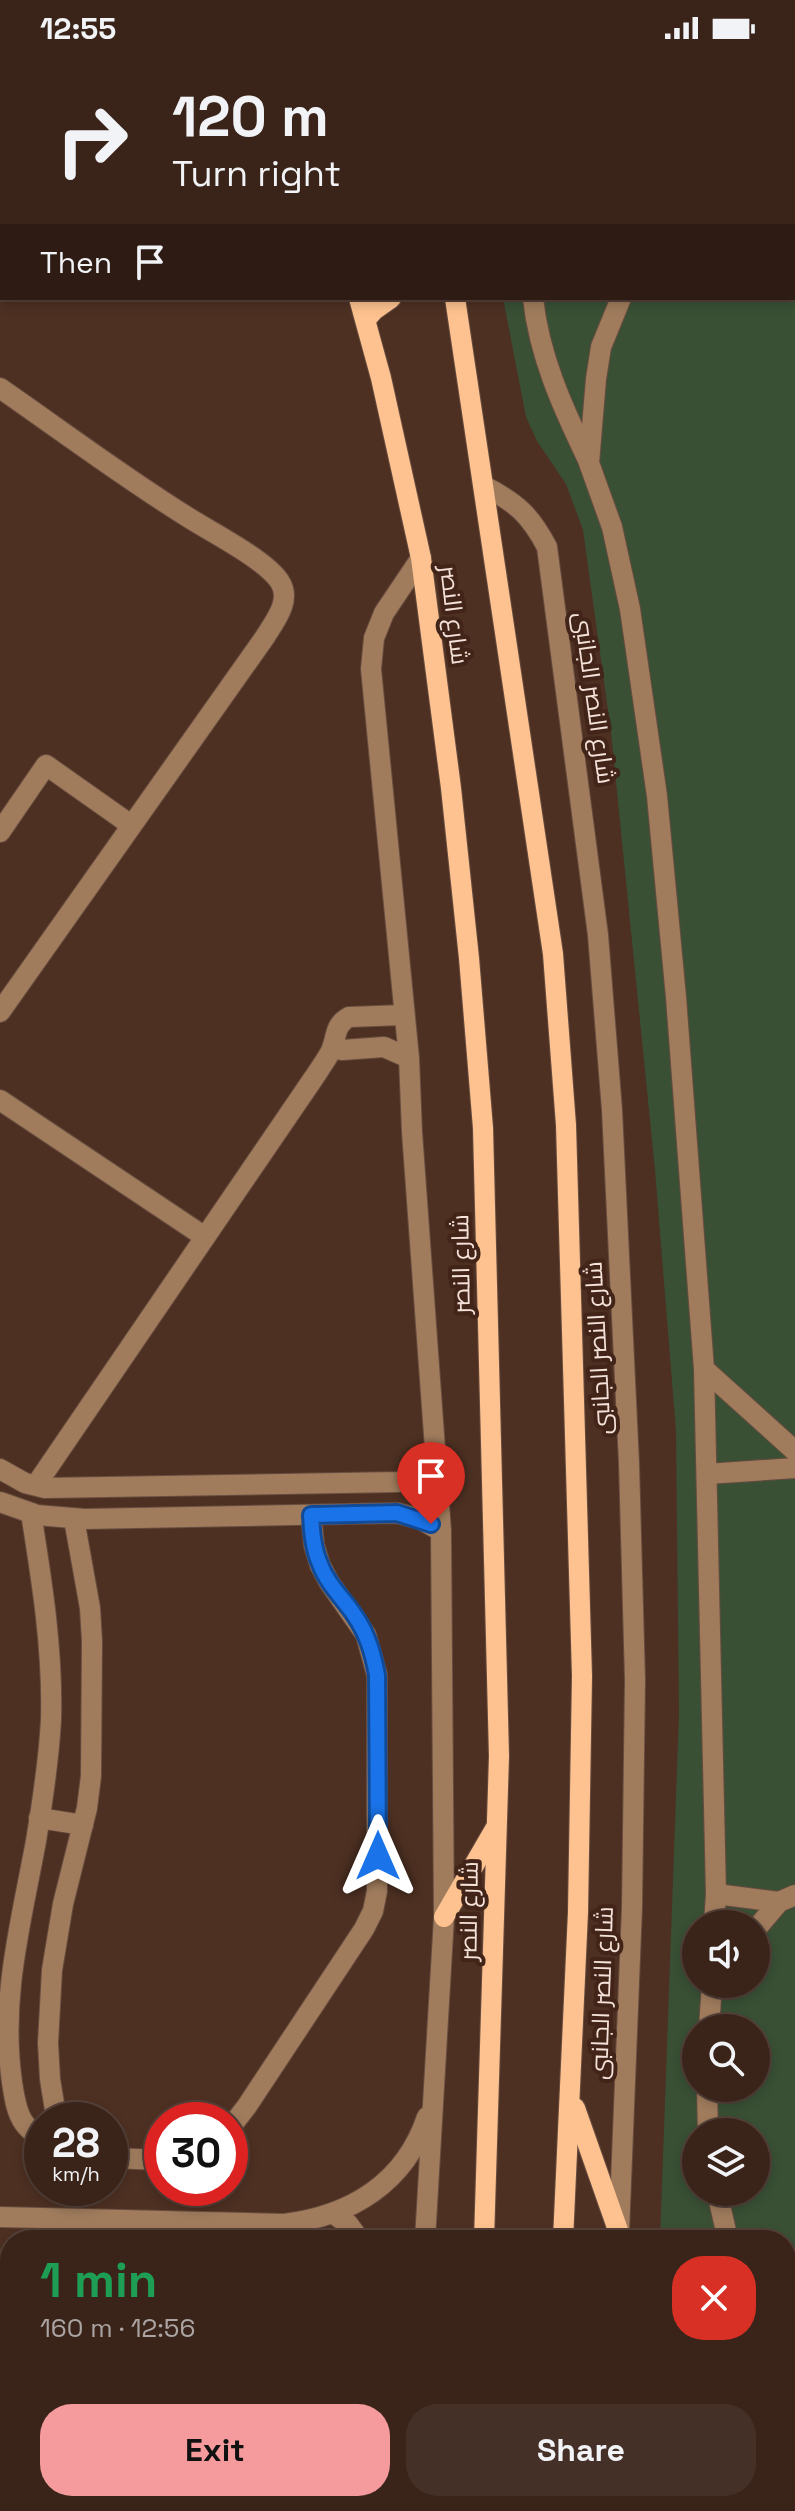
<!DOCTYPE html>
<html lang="en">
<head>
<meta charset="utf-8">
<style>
	:root { --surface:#3a241a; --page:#453027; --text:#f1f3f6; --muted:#aba4a2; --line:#544139; --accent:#f59b9d }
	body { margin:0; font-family:"Space Grotesk",Cairo,sans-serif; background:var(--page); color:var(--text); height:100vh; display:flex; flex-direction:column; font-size:30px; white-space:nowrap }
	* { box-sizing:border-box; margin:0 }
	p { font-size:26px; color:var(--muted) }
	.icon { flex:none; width:44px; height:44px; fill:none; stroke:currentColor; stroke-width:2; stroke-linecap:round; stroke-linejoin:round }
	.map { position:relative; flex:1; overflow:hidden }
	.side { position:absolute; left:0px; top:2174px; width:796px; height:282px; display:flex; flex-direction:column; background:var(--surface); border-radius:32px 32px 0 0; box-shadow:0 4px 12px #0003,0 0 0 2px var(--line) }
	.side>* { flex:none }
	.banner { position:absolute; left:0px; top:0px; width:796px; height:244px; box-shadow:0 4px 12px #0003,0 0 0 2px var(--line); background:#3a241a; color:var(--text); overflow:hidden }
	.controls { position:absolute; left:682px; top:1854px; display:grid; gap:16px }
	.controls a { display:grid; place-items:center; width:88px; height:88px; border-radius:50%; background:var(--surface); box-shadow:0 4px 12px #0003,0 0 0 2px var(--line); font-size:40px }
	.speed { position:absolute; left:24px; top:2046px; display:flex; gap:16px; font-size:40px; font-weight:700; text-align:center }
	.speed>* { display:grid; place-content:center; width:104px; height:104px; border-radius:50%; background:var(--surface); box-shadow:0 4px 12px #0003,0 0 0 2px var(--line); line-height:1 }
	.speed small { font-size:20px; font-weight:400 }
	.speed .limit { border:12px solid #d22; background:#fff; color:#111 }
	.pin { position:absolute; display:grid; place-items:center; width:68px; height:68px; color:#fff; margin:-82px -34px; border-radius:50% 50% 50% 0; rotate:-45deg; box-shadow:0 0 8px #0007 }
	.pin .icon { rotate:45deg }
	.me { position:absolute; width:88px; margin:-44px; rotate:0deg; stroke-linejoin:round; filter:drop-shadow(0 0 6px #0008) }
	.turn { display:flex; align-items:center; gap:28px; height:168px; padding:0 40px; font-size:36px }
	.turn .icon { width:104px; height:104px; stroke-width:2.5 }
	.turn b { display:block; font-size:56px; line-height:68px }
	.then { display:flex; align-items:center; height:76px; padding:0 40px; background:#0003; gap:16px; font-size:30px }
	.round { display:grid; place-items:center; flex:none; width:84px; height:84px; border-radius:32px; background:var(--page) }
	.summary { display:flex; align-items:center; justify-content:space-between; height:136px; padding:0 40px }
	h1 { font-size:48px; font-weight:700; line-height:60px; color:#1e9e55 }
	.cta { display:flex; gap:16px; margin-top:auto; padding:16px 40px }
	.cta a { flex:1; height:92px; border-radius:32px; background:var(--accent); color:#111; font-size:32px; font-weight:700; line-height:92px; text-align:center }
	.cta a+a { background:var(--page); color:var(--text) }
	.status { display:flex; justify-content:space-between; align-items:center; height:56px; padding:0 40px; background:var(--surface); direction:ltr }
	.status svg { height:22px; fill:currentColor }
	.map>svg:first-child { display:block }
	.green { fill:#395035; fill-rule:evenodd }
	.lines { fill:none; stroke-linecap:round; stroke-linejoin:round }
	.minor-casing { stroke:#684c3f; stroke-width:22 }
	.major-casing { stroke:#684c3f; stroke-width:22 }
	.minor { stroke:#a07c5d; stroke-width:20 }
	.major { stroke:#fdc28f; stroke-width:20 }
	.route-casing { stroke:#114b97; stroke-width:20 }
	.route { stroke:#1a73e8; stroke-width:14 }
	.labels { text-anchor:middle; stroke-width:8; stroke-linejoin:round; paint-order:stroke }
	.street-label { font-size:24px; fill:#f5e2da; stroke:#422518 }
</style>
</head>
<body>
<div class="status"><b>12:55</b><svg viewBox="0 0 49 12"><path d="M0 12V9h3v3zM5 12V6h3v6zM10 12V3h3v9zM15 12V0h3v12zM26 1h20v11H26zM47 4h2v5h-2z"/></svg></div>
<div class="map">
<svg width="795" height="2455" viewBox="0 0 795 2455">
	<rect width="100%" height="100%" fill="#4d3022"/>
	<path class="green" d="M580 0H795V2455H670L675 2446H786V2184H660L679 1657 676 1375 655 1114 611 676 583 474 566 428 537 385 526 361 503 242H794V2H579ZM696 1868H756V1928H696ZM696 1972H756V2032H696ZM696 2076H756V2136H696Z"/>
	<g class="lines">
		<g class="minor-casing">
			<g id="minor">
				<path d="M617 2 619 0"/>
				<path d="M794 89 795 88"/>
				<path d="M533 242C539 300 563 352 588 404"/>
				<path d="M621 242 601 291 596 323 589 407 612 471 630 553 657 740 676 941 704 1313 716 1838 714 1868"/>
				<path d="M0 332C62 375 122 420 186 460 209 475 267 504 280 526 292 545 274 566 265 581L0 956"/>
				<path d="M484 430C517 447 530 459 547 491L598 879 612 1054 629 1407 635 1624 632 1851 619 2176"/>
				<path d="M421 502 384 557 374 582 371 613 409 1002 412 1076 441 1475 444 1861 425 2184"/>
				<path d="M0 776 46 709 131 769"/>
				<path d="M332 992 342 994 384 991 409 1002"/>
				<path d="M0 1044 205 1181"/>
				<path d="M704 1313 795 1395"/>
				<path d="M0 1413 25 1427 45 1432 398 1426 417 1420 437 1404"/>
				<path d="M707 1418 795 1412"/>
				<path d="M36 1429 313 1023C319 1014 326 1004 331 995 337 981 334 969 349 961L403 959"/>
				<path d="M0 1446 37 1459 84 1463 397 1457 420 1463 441 1475"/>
				<path d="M31 1457C42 1526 53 1594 51 1664 49 1700 42 1749 36 1785 21 1867 0 1942 12 2026 14 2039 16 2056 24 2067 29 2074 36 2079 42 2083"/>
				<path d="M39 1762 83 1769"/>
				<path d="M716 1838 779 1846"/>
				<path d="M756 1873 779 1846 795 1839"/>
				<path d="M709 1972 712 1928"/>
				<path d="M707 2032 708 2076"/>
				<path d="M59 2064 55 2054 50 2023 48 1987 52 1914 63 1848 87 1752 91 1720 92 1585 90 1552 74 1463"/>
				<path d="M230 2072 247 2050 364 1873 373 1855 377 1835V1619L366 1579 329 1526 320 1509 314 1489 311 1459"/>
				<path d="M110 2102 162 2104"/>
				<path d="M717 2136 728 2184"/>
				<path d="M334 2158 348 2168 360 2184"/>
				<path d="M0 2161 284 2168C351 2160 405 2127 427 2061"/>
				<path d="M0 2221H10"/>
				<path d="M0 2271H10"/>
				<path d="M786 2342 795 2350"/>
				<path d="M786 2403 795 2395"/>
				<path d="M343 2455V2446"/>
				<path d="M406 2455V2446"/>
				<path d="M618 2455 621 2446"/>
				<path d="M723 2455 727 2446"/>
				<path d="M739 2455 745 2446"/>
			</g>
		</g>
		<g class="major-casing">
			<g id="major">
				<path d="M129 0 134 2"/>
				<path d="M162 0 164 2"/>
				<path d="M495 2 497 0"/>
				<path d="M359 242 381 322 421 502 451 732 469 902 483 1072 499 1700 484 2184"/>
				<path d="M455 242 553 898 566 1069 582 1620 578 1856 563 2184"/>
				<path d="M366 263 374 254 391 242"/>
				<path d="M444 1861 495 1773"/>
				<path d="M575 2052 619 2177"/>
				<path d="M461 2455 462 2446"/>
				<path d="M545 2455 546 2446"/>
			</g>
		</g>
		<use href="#minor" class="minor"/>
		<use href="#major" class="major"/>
	</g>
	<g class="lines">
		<g class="route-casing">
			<path id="route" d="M378 1800 377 1619C373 1598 368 1579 355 1560 344 1543 327 1528 320 1508 313 1492 312 1476 311 1459L397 1457 431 1468"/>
		</g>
		<use href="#route" class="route"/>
	</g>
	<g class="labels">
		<g class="street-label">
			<text transform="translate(454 559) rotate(83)" y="8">شارع النصر</text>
			<text transform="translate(594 642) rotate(82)" y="8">شارع النصر الجانبى</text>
			<text transform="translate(461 1208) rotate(-91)" y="8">شارع النصر</text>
			<text transform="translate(598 1292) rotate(-93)" y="8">شارع النصر الجانبى</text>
			<text transform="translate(469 1855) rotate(-89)" y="8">شارع النصر</text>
			<text transform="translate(602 1937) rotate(-88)" y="8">شارع النصر الجانبى</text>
		</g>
	</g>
</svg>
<div class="controls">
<a><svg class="icon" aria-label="sound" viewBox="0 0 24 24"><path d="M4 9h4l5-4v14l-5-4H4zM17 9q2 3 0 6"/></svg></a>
<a><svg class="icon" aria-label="search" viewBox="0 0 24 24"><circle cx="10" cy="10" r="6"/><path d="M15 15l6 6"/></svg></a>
<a><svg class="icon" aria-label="layers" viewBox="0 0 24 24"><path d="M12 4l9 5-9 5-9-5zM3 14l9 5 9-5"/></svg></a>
</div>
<div class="speed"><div>28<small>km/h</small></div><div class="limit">30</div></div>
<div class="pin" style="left:431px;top:1468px;background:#d93025"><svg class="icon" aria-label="arrive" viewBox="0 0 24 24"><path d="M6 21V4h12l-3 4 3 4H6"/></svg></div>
<svg class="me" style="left:378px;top:1800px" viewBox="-20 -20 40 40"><path d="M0-17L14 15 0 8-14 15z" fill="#1a73e8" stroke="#fff" stroke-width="4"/></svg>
<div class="banner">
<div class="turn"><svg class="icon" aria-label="right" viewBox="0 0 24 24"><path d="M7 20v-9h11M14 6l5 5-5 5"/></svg><div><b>120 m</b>Turn right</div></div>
<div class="then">Then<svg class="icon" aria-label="arrive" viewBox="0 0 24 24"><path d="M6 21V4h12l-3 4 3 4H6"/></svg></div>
</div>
<section class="side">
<div class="summary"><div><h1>1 min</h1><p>160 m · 12:56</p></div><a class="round" style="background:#d93025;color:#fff"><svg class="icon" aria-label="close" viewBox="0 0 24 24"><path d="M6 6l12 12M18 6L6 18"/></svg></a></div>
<div class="cta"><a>Exit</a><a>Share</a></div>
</section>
</div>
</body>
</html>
